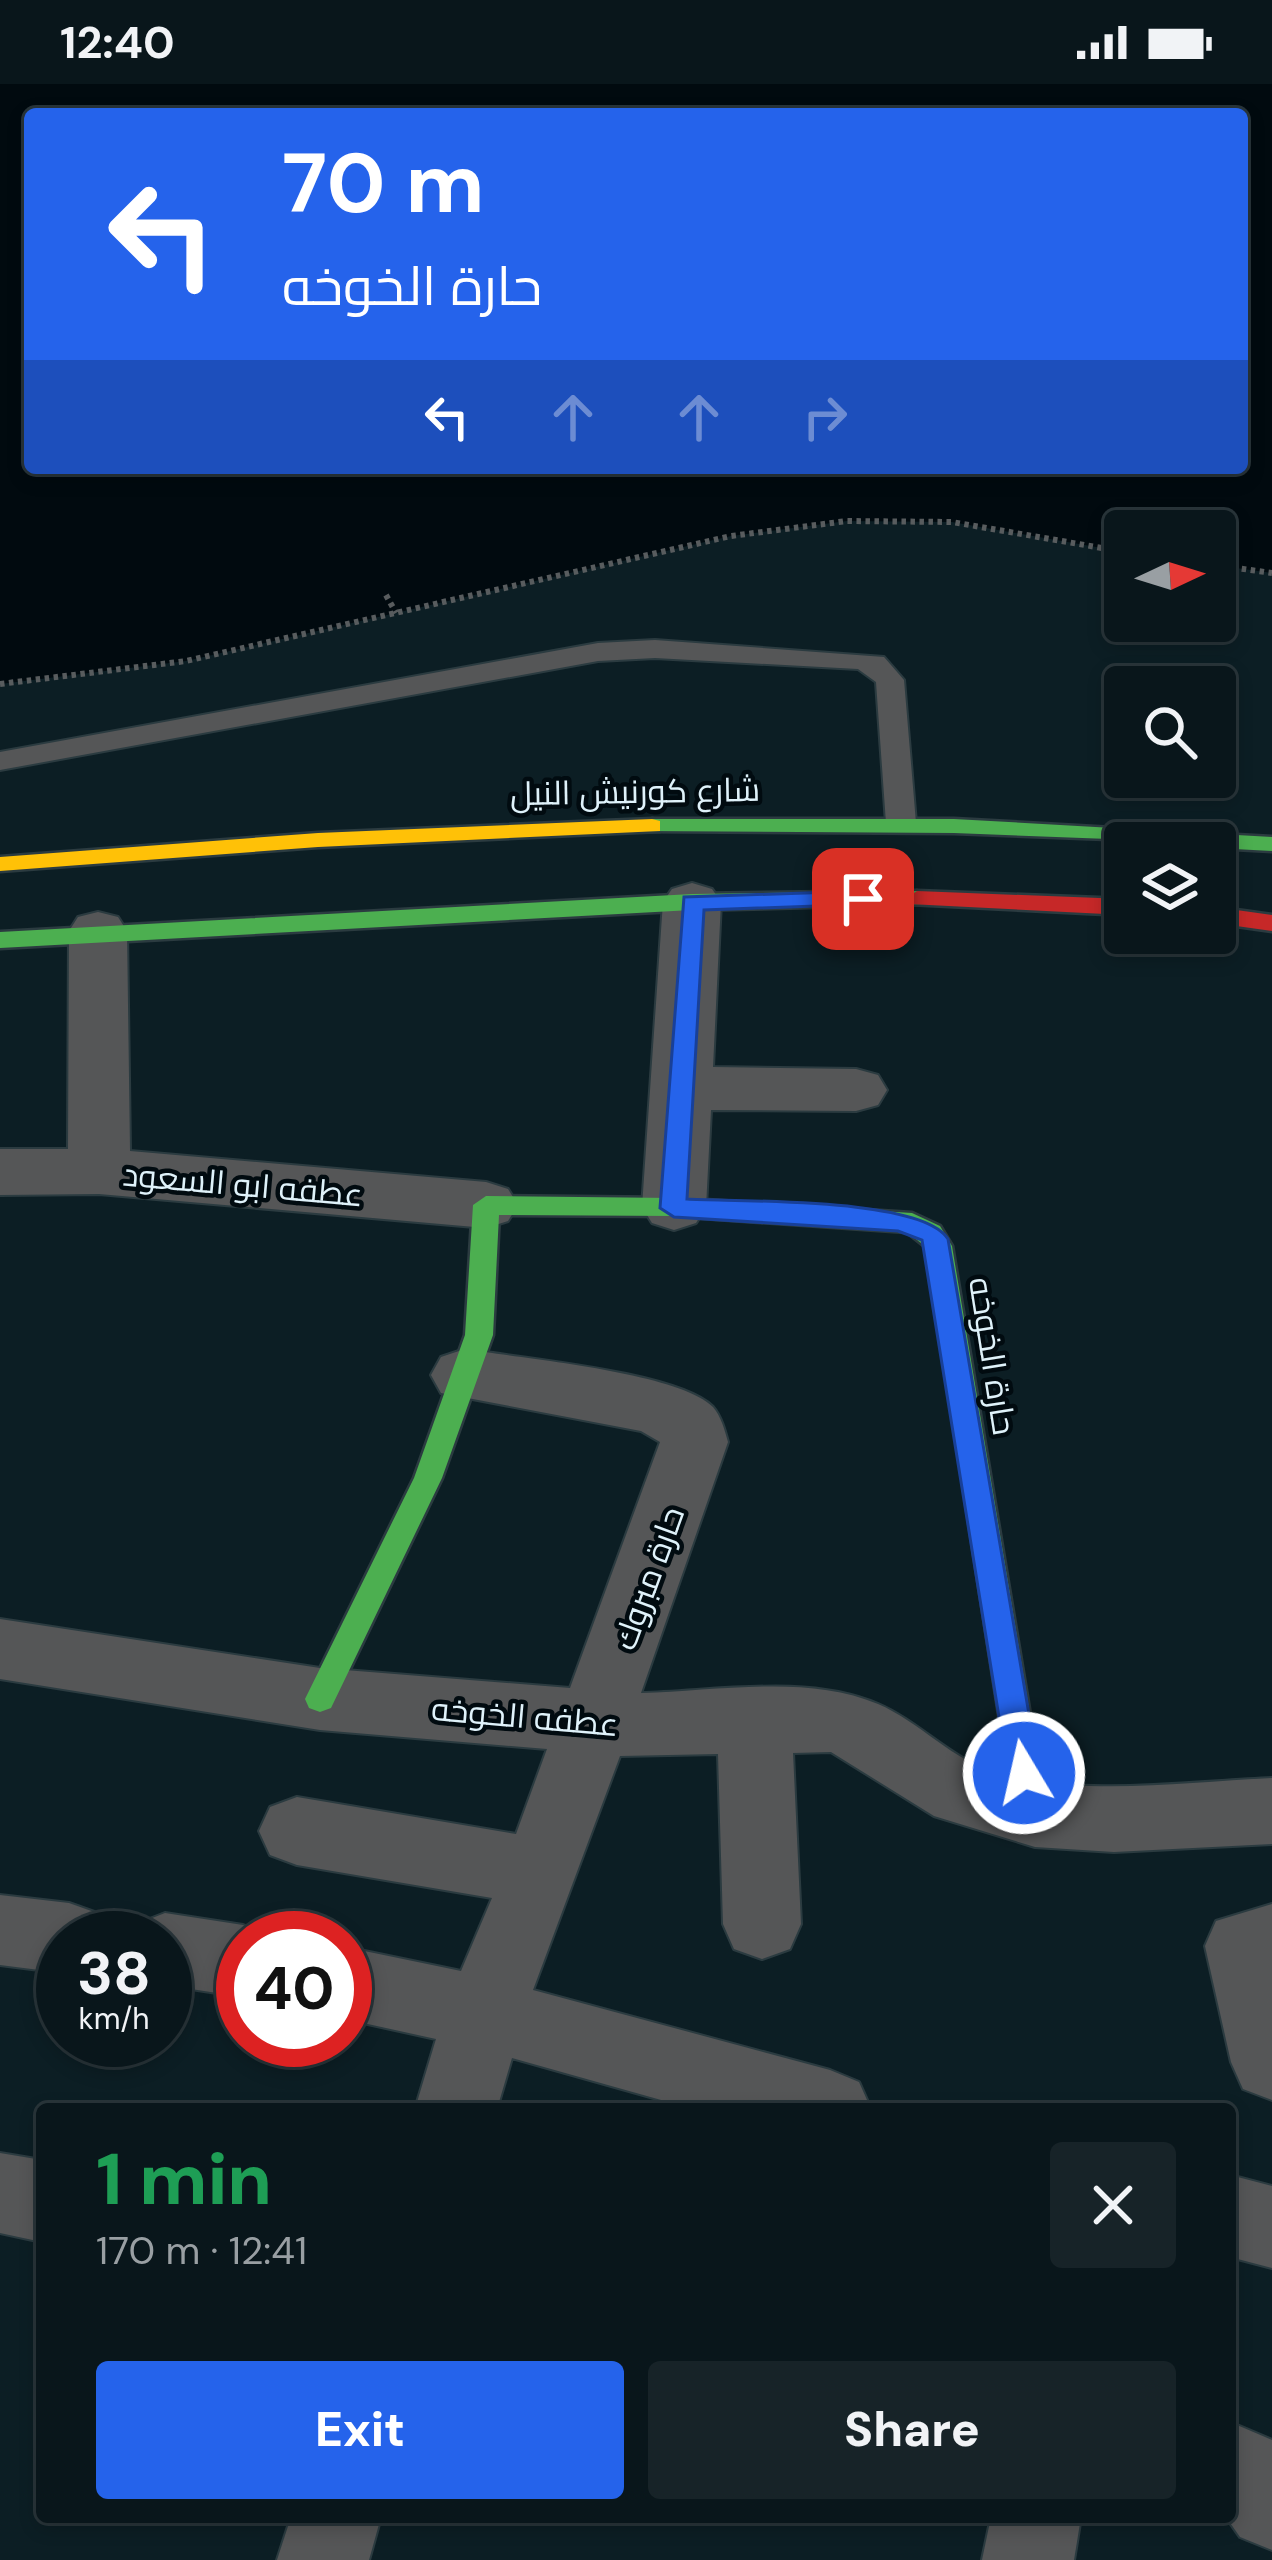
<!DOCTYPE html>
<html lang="en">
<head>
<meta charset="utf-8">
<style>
	:root { --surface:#09161b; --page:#172328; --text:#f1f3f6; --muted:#999fa3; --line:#29353a; --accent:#2563eb }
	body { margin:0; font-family:"DM Sans",Cairo,sans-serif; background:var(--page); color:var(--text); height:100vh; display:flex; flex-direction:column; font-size:45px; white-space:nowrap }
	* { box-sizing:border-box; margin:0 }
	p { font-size:39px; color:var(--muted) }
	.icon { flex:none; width:66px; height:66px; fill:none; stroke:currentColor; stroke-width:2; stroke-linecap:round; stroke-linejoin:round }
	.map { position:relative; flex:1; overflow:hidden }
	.sheet { position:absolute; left:36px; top:2019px; width:1200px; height:420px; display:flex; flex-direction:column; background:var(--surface); border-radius:12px; box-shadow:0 6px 18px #0003,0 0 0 3px var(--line) }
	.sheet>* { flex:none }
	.banner { position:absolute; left:24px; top:24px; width:1224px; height:366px; border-radius:12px; box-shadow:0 6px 18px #0003,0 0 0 3px var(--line); background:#2563eb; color:#fff; overflow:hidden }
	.needle { width:78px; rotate:86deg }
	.fabs { position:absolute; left:1104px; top:426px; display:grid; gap:24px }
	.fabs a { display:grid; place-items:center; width:132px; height:132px; border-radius:12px; background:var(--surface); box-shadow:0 6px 18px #0003,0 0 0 3px var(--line); font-size:60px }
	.speed { position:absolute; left:36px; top:1827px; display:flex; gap:24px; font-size:60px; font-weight:700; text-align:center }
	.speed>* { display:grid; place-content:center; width:156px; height:156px; border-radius:50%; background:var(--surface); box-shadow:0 6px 18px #0003,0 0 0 3px var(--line); line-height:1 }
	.speed small { font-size:30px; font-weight:400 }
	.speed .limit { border:18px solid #d22; background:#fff; color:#111 }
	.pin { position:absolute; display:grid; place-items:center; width:102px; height:102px; color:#fff; margin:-51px; border-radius:24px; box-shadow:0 6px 18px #0006 }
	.me { position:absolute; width:132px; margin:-66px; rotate:351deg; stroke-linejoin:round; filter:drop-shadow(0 0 9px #0008) }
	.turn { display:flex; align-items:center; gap:42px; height:252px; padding:0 60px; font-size:54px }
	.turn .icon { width:156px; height:156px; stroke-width:2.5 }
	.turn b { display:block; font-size:84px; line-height:102px }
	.lanes { display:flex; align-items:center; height:114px; padding:0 60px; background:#0003; justify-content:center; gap:60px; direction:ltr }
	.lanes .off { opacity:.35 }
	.round { display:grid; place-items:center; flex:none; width:126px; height:126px; border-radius:12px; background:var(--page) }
	.summary { display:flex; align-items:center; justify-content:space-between; height:204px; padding:0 60px }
	h1 { font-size:72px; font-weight:800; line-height:90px; color:#1e9e55 }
	.cta { display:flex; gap:24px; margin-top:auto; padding:24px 60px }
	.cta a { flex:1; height:138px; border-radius:12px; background:var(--accent); color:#fff; font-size:48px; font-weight:800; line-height:138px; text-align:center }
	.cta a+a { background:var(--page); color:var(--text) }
	.status { display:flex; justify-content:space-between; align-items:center; height:84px; padding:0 60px; background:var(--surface); direction:ltr }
	.status svg { height:33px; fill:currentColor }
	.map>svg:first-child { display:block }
	.water { fill:#010a0f; fill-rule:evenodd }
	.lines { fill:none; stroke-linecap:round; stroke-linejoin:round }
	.lane-casing { stroke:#2b3b40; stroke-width:4 }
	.street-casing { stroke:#2b3b40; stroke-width:4 }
	.fast-casing { stroke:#2b3b40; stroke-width:5 }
	.slow-casing { stroke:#2b3b40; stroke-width:5 }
	.jam-casing { stroke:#2b3b40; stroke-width:5 }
	.path { stroke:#585c5e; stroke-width:6; stroke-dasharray:4.5 4.5; stroke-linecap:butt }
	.lane { fill:#555657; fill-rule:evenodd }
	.street { fill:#555657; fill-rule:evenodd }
	.fast { fill:#4caf50; fill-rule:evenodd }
	.slow { fill:#ffc107; fill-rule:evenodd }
	.jam { fill:#c62828; fill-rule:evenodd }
	.route { fill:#2563eb; stroke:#184099; stroke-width:3 }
	.labels { text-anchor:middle; stroke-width:9; stroke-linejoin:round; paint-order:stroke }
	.street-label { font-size:33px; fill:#dff2fa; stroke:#010b10 }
</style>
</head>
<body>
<div class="status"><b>12:40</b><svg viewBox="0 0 49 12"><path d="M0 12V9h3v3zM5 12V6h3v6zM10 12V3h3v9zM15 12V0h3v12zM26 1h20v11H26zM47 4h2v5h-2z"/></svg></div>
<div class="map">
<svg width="1272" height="2476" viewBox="0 0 1272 2476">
	<rect width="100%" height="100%" fill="#0c1e24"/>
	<path class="water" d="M0 0H1272V489L1215 481V447H1125V468L952 438 847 437 731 452 186 577 0 600ZM30 30H1242V384H30Z"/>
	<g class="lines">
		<g class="lane-casing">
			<path id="lane" d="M655 556 884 573 904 596 916 739 912 746H890L886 739 876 598 858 585 655 574 598 577 0 686V668L598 559Z"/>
		</g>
		<g class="street-casing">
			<g id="street">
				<path d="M692 799 712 805 721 818 713 983 856 985 878 991 887 1006 878 1021 856 1027 711 1026 706 1123 696 1139 674 1146 652 1139 642 1123 663 818 672 805Z"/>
				<path d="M98 828 118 833 127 847 130 1067 486 1098 508 1105 518 1121 508 1137 486 1144 99 1110 0 1111V1065H68L69 847 78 833Z"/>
				<path d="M465 1265C518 1274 679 1288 713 1323 721 1332 725 1347 728 1358L641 1609C717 1607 808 1590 878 1620 920 1638 953 1677 997 1689 1085 1713 1182 1698 1272 1694V1760L1114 1768 1035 1763 934 1732 831 1668 793 1669 801 1840 790 1865 762 1875 734 1865 723 1840 718 1670 620 1672 533 1906 830 1986 859 1998 871 2025H693L512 1974 497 2025H415L436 1955 345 1935V1863L461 1887 492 1814 297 1781 270 1771 259 1747 270 1723 297 1713 516 1750 547 1665 320 1646 0 1595V1535L320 1584 570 1604 660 1358 641 1347 441 1309 431 1291 441 1273Z"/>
				<path d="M0 1811 69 1819 97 1829 108 1854H63V1889L0 1881Z"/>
				<path d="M1272 1820V2016L1243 2005 1231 1978 1205 1862 1216 1837Z"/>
				<path d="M165 1829 243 1841 271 1852 243 1854V1913L165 1901V1854H131L137 1840Z"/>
				<path d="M0 2069 42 2076V2158L0 2149Z"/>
				<path d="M1230 2091 1272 2102V2184L1230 2173Z"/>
				<path d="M1230 2338 1272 2356V2466L1240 2453 1226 2433Z"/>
				<path d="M291 2433H381L369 2476H277Z"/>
				<path d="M991 2433H1081L1074 2476H982Z"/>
			</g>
		</g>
		<g class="fast-casing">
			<g id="fast">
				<path d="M652 735H954L1272 753V767L1215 764V759L954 749 644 747 641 742Z"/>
				<path d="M917 807 929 815 925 820 692 826 0 864V848L692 810Z"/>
				<path d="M486 1112 674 1114 912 1129 940 1142 952 1162 1047 1733 1042 1743 1031 1747 1020 1743 1015 1733 926 1163 907 1148 674 1132 499 1131 493 1251 442 1394 331 1624 320 1628 309 1624 305 1615 414 1394 465 1251 473 1121Z"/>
			</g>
		</g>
		<g class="slow-casing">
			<path id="slow" d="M652 735 660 737V747L318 763 0 787V773L318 749Z"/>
		</g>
		<g class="jam-casing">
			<g id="jam">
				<path d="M917 807 1125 815V831L909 820 905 815Z"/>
				<path d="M1215 823 1272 831V847L1215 839Z"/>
			</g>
		</g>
		<g class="path">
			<path d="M1215 481 1272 489"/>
			<path d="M386 511 396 529"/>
			<path d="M0 600 186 577 731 452 847 437 952 438 1125 468"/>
		</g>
		<use href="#lane" class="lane"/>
		<use href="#street" class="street"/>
		<use href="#fast" class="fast"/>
		<use href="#slow" class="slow"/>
		<use href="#jam" class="jam"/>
	</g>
	<path class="route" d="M863 807 875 815 871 820 704 826 687 1115C740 1118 922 1113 948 1155L1039 1689 1035 1698H1013L1008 1689 922 1156 898 1147 674 1133 660 1124 684 813Z"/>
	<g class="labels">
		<g class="street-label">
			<text transform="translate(635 707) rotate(-1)" y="12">شارع كورنيش النيل</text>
			<text transform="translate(243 1100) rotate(5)" y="12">عطفه ابو السعود</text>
			<text transform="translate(993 1272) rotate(81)" y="12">حارة الخوخه</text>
			<text transform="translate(648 1494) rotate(-70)" y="12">حارة مبروك</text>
			<text transform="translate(525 1632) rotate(5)" y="12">عطفه الخوخه</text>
		</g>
	</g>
</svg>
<div class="fabs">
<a><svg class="needle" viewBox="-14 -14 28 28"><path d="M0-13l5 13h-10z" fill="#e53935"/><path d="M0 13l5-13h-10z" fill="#999fa3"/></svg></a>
<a><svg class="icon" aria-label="search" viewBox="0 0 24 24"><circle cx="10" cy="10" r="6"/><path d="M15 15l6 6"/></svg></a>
<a><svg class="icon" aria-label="layers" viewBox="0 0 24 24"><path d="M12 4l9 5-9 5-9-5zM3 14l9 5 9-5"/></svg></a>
</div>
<div class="speed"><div>38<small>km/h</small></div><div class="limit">40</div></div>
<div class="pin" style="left:863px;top:815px;background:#d93025"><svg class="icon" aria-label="arrive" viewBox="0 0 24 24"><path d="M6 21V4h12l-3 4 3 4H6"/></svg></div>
<svg class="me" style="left:1024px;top:1689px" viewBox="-20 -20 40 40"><circle r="17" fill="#2563eb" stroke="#fff" stroke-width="3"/><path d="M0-11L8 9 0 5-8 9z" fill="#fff"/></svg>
<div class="banner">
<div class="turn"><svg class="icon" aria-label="left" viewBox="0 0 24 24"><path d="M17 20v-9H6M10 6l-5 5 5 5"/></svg><div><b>70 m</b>حارة الخوخه</div></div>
<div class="lanes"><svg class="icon" aria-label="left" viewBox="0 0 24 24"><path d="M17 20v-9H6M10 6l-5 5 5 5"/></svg><svg class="icon off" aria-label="ahead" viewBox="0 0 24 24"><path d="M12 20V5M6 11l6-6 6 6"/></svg><svg class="icon off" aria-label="ahead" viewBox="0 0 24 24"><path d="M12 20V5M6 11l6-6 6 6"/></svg><svg class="icon off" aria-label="right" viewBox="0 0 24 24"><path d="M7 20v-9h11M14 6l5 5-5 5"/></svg></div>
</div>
<section class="sheet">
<div class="summary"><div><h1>1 min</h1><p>170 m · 12:41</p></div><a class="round"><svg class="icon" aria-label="close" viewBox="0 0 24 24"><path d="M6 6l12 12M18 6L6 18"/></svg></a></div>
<div class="cta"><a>Exit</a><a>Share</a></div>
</section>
</div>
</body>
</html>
